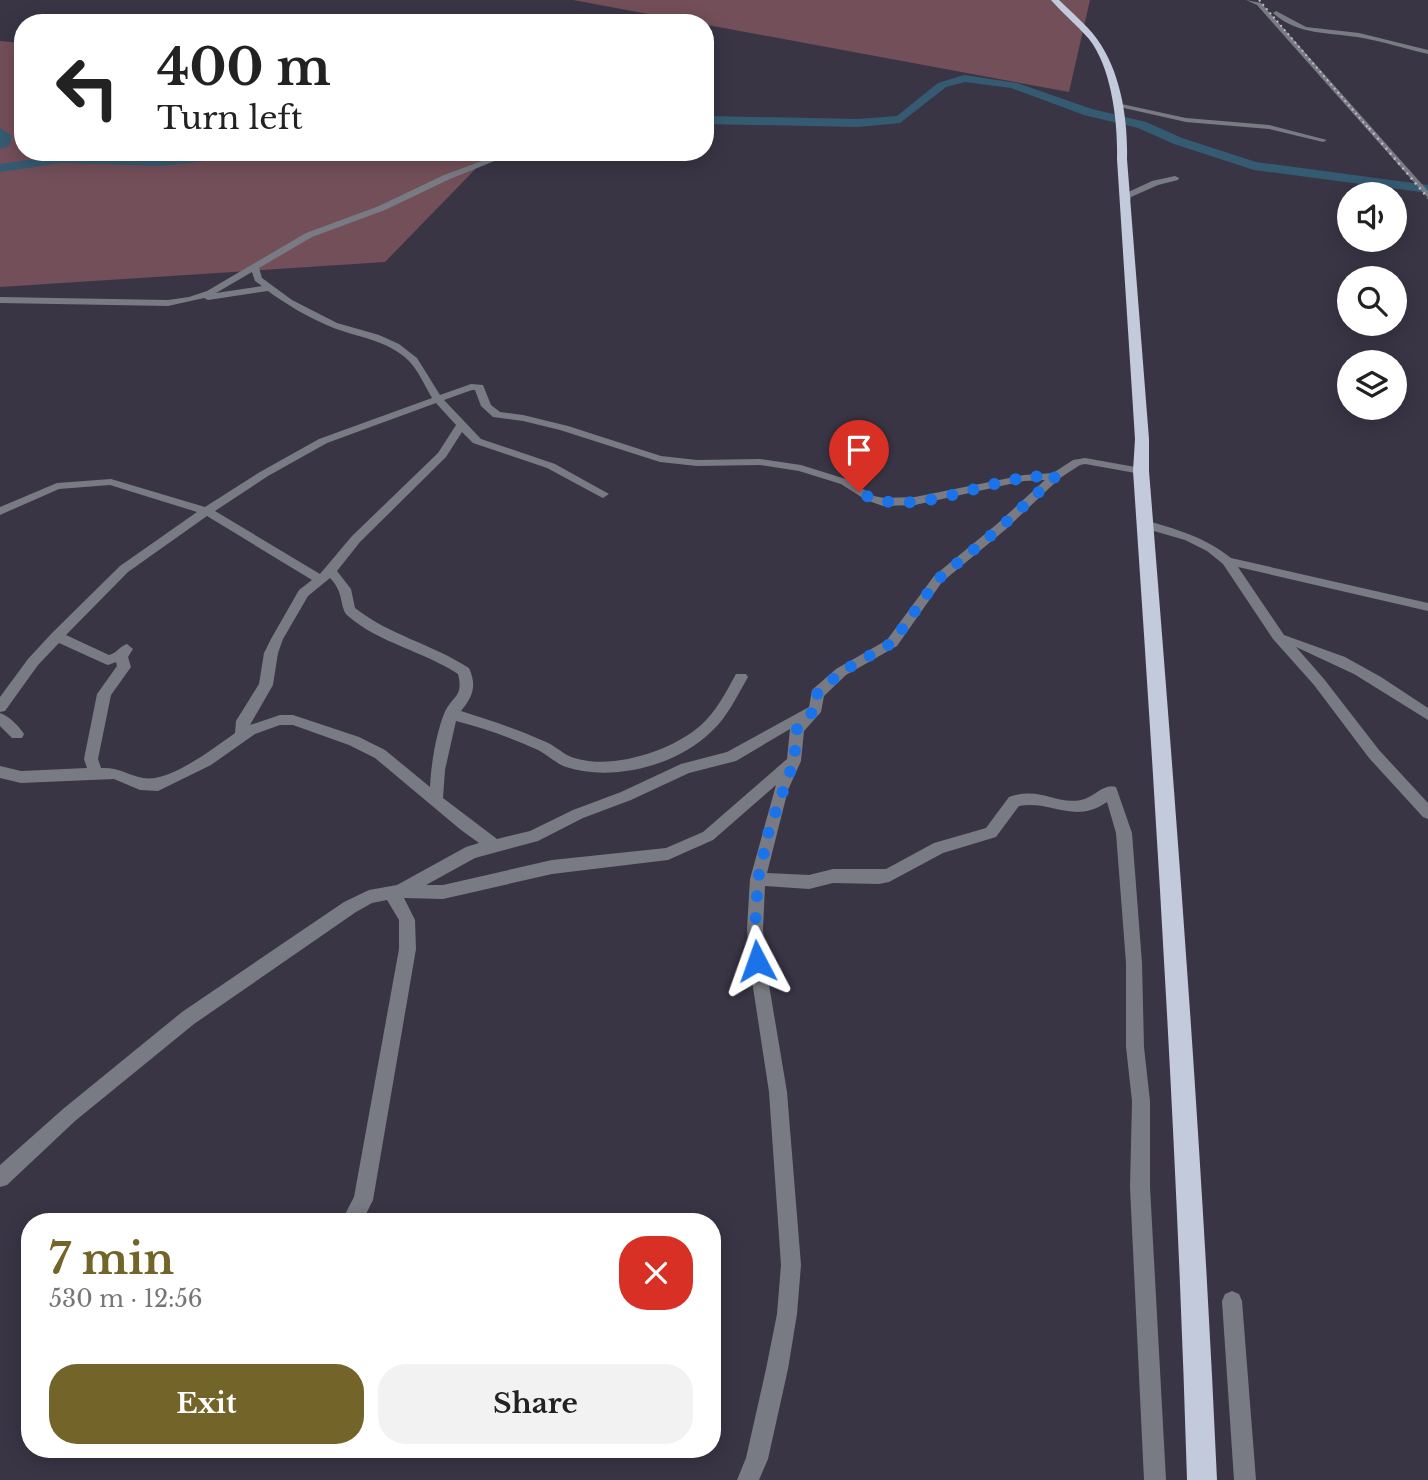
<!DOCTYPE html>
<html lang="en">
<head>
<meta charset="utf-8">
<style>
	:root { --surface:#fff; --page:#f2f2f2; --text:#222; --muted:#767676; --accent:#73642a }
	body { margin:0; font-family:"Libre Baskerville",serif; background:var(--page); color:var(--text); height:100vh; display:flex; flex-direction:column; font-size:26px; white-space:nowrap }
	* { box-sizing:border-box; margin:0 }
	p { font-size:23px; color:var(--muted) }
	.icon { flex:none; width:38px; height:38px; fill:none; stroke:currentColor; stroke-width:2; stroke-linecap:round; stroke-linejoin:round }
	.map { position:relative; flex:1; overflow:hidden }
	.drawer { position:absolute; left:21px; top:1213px; width:700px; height:245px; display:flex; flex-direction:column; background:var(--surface); border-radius:28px; box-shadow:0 4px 18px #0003 }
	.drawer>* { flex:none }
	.guide { position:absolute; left:14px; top:14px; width:700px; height:147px; border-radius:28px; box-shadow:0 4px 18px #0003; background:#fff; color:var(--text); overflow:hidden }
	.tools { position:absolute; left:1337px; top:182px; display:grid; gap:14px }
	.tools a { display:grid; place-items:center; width:70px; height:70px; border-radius:50%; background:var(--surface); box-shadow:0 4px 18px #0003; font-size:35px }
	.pin { position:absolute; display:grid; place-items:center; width:60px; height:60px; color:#fff; margin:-72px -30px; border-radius:50% 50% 50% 0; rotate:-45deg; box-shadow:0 0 7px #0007 }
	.pin .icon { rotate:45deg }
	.me { position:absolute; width:77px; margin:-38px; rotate:356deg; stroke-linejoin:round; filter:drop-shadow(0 0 5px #0008) }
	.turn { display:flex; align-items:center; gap:24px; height:147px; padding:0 28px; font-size:32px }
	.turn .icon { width:91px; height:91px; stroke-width:2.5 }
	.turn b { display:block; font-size:49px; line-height:60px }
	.round { display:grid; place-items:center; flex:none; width:74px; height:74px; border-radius:28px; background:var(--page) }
	.overview { display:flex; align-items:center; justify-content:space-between; height:119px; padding:0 28px }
	h1 { font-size:42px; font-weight:700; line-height:52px; color:var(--accent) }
	.action { display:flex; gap:14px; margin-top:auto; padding:14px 28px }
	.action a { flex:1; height:80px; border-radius:28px; background:var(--accent); color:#fff; font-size:28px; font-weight:700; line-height:80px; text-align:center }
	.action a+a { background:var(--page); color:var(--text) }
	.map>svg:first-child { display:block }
	.green { fill:#734f59 }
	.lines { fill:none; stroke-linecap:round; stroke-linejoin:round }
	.river { fill:#355b72; fill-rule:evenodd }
	.minor { fill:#787b83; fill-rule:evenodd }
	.trunk { fill:#c2cadc; fill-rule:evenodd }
	.rail-far1 { stroke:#bfbcc7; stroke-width:2; stroke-dasharray:2 3.5; stroke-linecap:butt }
	.rail { stroke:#bfbcc7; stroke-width:2.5; stroke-dasharray:2 4.5; stroke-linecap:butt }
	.route { stroke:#1a73e8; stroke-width:12; stroke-dasharray:0 21.6 }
</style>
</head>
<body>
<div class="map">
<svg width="1428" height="1480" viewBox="0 0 1428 1480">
	<rect width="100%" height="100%" fill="#3a3545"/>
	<g class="green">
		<path d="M573 0H1090L1069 92Z"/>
		<path d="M0 41 23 43V152H492L385 262 0 287Z"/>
	</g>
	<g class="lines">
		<g class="river">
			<path d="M964 75 1017 83 1092 109 1146 122 1182 138 1256 162 1428 185V193L1254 170 1174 144 1138 128 1084 115 1011 88 965 82 946 87 900 123 858 127 705 124V116L858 119 897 116 938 83Z"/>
			<path d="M0 128 12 136 9 146 0 149Z"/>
			<path d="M215 152H313L307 156 225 159 162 166 62 163 0 172V164L62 155 162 158Z"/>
		</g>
		<g class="minor">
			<path d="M1246 0 1261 3 1428 191V198L1257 5Z"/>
			<path d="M1276 11 1306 27 1359 33 1428 50V54C1406 49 1385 42 1363 38 1331 32 1298 36 1273 13Z"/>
			<path d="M1117 103 1186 118 1269 125 1327 140 1323 142 1269 129 1186 122 1115 106Z"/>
			<path d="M506 152H517L450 179 385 210 312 237 259 268 262 278 292 300 337 323 379 335 399 344 417 358 440 395 471 384 483 385 491 405 500 412 523 415 568 426 661 456 697 460 760 459 801 465 849 480 874 496 884 498 915 497 1024 475 1053 473 1073 460 1085 458 1141 468 1146 471 1141 474 1085 464 1080 465 1060 478 1005 530 942 582 897 646 846 675 824 696 821 712 804 731 801 761 788 790 767 873 809 875 833 869H886L934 843 986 828 1009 797C1041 786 1055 805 1081 800 1094 798 1103 783 1116 787L1132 833 1142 963 1144 1047 1150 1101V1187L1166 1480H1144L1130 1187 1132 1101 1126 1047V963L1116 833 1107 802C1074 825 1052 800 1019 806L996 837 943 853 889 882 879 884 833 883 809 889 765 886 763 929 765 961 787 1092 801 1265 797 1314 788 1369 768 1459 759 1480H737L746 1458 766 1369 777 1314 781 1265 769 1092 749 961 747 929 750 879 776 785 713 840 668 860 552 874 443 899 404 898 415 920 416 949 373 1200 362 1222H341L354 1197 399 949V920L387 900 372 903 356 912 194 1024 75 1121 7 1185 0 1187V1165L63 1109 182 1012 344 902 369 890 397 885 466 847 479 843 461 830 375 758 349 745 293 725H280L255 734 211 765 158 791 140 790 114 779 21 783 0 778V766L21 771 87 768 84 759 97 694 117 666 116 662 108 665 103 663 59 643 38 665 5 711 0 712V697L28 659 52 633 120 566 197 512 110 485 59 489 0 515V507L57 483 111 479 205 507 260 472 319 439 432 398C425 386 418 370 409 361 387 339 357 338 329 326 308 317 287 305 268 291L208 300 204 298 168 306 0 303V297L168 300 189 297 207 291 306 233 379 206 444 175ZM252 272 255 281 262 286 216 293ZM472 390H475L481 406 493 417 523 421 560 430 660 462 697 466 760 465 799 471 841 484 866 500 883 506 915 505 1024 481 1045 480 997 524 934 576 887 640 836 669 812 690 809 707 727 752 681 764 621 792 573 810 530 831 497 839 443 798 445 770 456 721C484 728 512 738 538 750 548 755 555 763 566 767 612 782 677 766 712 731 728 716 737 696 748 677L746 674H736C726 692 716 712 700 726 670 752 607 772 569 756 561 752 555 746 546 742 519 730 490 720 461 711 473 696 477 686 469 668 432 644 389 635 355 608L351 589 337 571 360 542 446 457 462 432 473 443 547 468 599 496 603 498 609 494 555 464 481 439 444 400ZM436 403 456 425 438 453 352 536 320 574 215 511 268 476 327 443ZM207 516 312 580 299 590 271 639 264 653 259 684 236 721 235 733C214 748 169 783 143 778 127 775 120 767 101 768L98 759 111 695 131 667 128 657 133 649 127 644C120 646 117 653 109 655L66 635 128 572ZM330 578C345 593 339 608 348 616 379 643 423 651 458 674 464 698 452 695 444 714 436 734 431 765 430 787L385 750 359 737 293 715H280L250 725 273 685 278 653 283 639 308 596ZM790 729 787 759 703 832 666 848 552 860 443 885H426L475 858 538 841 583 818 631 800 689 773 736 761Z"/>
			<path d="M1175 176 1179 178 1178 180 1158 185 1131 197 1130 202 1123 200 1124 194 1152 181Z"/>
			<path d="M1144 520C1176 529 1205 537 1231 558L1428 603V611L1238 567 1284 635 1345 657 1381 677 1428 708V720L1354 674 1296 647 1324 679 1379 750 1428 803V819L1423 817 1369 758 1314 685 1273 639 1223 564 1207 551 1185 540 1140 527 1138 524Z"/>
			<path d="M0 713C9 716 19 726 24 734L22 738H12L0 726Z"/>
			<path d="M1232 1291 1239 1294 1242 1301 1256 1480H1234L1222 1301 1225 1294Z"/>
		</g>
		<path class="trunk" d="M1051 0H1059C1072 13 1087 25 1097 39 1121 72 1128 120 1127 159L1149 439V471C1176 807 1202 1143 1217 1480H1187C1177 1143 1156 807 1133 471L1135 439 1117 159C1118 124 1112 68 1089 39 1077 25 1063 14 1051 0Z"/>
		<path class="rail-far1" d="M1259 0 1370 130"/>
		<path class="rail" d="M1369 128 1428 198"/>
	</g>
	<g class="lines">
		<path class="route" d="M757 961 755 929 758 879 769 830 794 761 797 729 816 708 817 694 841 672 892 643 938 579 1001 527 1056 476C1046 476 1034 476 1024 478 976 484 904 520 859 492"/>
	</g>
</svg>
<div class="tools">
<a><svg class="icon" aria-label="sound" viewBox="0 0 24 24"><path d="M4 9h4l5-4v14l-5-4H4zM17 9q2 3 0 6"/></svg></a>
<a><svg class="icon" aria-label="search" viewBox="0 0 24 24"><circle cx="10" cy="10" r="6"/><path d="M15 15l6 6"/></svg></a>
<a><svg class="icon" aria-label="layers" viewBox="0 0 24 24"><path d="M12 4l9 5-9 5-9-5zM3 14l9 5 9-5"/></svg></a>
</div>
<div class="pin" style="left:859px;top:492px;background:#d93025"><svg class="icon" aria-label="arrive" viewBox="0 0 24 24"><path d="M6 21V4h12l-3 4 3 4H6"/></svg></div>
<svg class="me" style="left:757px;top:961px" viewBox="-20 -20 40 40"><path d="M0-17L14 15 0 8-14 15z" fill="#1a73e8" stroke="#fff" stroke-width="4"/></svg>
<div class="guide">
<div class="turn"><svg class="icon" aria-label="left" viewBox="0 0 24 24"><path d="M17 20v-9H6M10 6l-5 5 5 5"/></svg><div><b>400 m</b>Turn left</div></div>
</div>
<section class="drawer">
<div class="overview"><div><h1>7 min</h1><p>530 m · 12:56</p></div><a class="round" style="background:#d93025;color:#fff"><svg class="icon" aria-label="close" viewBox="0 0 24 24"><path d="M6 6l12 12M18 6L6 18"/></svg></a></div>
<div class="action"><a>Exit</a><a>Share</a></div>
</section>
</div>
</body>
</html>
